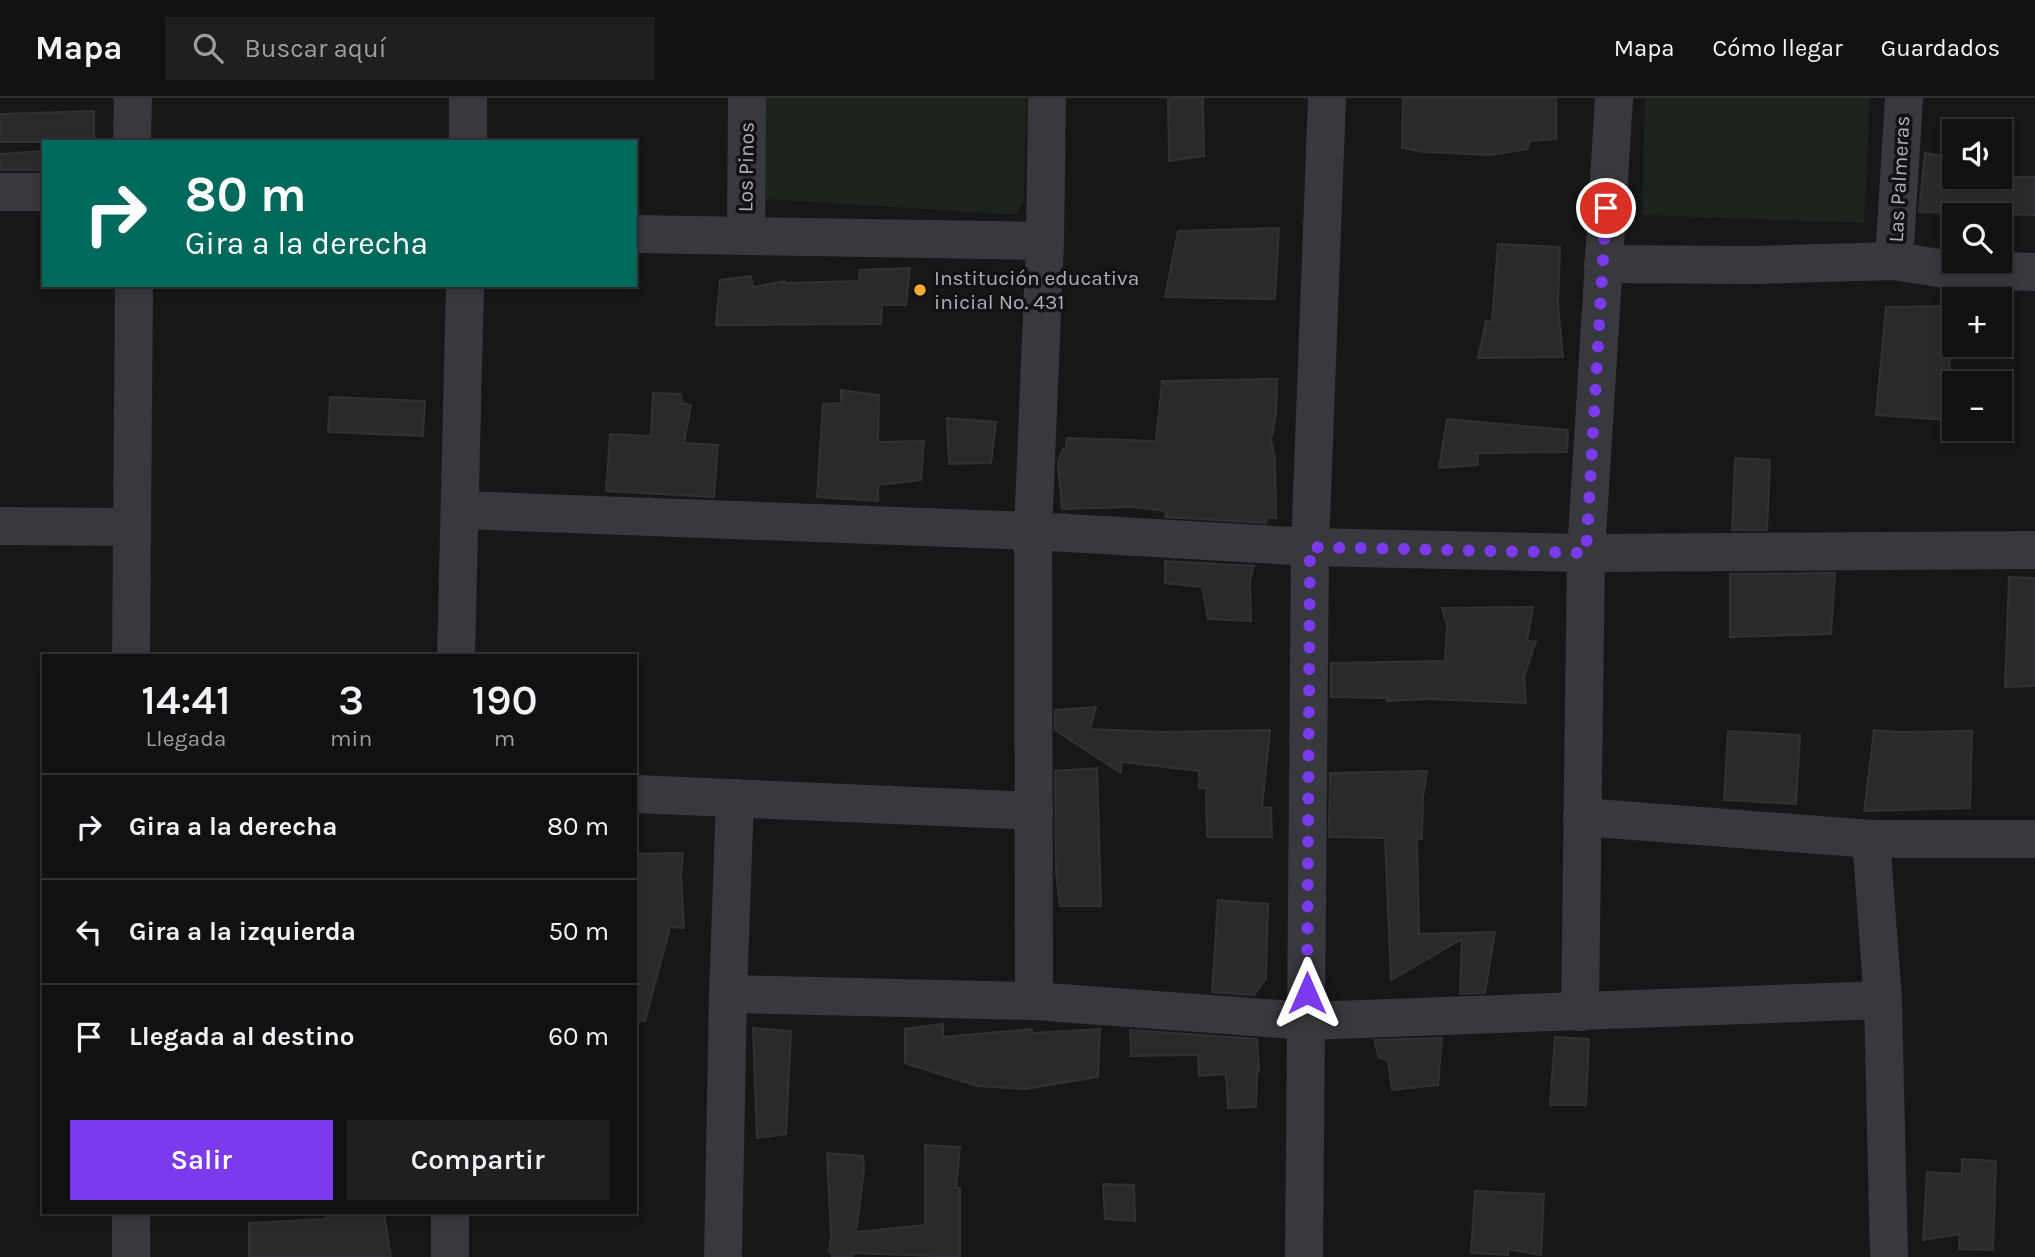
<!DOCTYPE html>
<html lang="es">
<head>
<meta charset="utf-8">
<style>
	:root { --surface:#111113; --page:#1e1f21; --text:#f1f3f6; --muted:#9c9da0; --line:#303133; --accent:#7c3aed }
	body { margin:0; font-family:Karla,sans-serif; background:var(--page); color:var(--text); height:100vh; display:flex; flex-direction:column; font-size:26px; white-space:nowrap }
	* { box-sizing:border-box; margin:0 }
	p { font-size:23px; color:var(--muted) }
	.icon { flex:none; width:38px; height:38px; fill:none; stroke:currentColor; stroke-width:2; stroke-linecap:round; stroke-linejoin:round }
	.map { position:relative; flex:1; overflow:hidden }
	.panel { position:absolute; left:42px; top:556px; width:595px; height:560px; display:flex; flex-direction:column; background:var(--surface); border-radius:0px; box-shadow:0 4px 10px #0003,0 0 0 2px var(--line) }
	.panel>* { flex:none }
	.top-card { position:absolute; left:42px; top:42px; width:595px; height:147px; border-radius:0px; box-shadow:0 4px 10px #0003,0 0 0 2px var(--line); background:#00695c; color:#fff; overflow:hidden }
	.controls { position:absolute; left:1942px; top:21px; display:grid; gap:14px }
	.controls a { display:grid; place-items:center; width:70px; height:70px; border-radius:0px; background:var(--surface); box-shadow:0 4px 10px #0003,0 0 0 2px var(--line); font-size:35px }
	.pin { position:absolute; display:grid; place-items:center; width:60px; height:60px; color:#fff; margin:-30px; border:4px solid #fff; border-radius:50%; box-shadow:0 2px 7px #0007 }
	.me { position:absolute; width:77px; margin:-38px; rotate:0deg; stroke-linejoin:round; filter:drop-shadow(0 0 5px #0008) }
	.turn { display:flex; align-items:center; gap:24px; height:147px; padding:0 28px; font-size:32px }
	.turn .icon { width:91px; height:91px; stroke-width:2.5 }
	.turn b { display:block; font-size:49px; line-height:60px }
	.eta { display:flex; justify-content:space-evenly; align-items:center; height:119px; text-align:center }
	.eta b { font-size:42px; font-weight:600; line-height:49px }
	.primary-button { display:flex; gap:14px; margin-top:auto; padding:14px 28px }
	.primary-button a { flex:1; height:80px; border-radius:0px; background:var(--accent); color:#fff; font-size:28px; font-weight:600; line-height:80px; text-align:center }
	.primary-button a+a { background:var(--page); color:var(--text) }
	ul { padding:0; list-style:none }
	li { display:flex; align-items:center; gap:21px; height:105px; padding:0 28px; border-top:2px solid var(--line) }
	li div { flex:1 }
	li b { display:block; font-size:26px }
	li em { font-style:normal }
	header { display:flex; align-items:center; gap:42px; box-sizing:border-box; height:98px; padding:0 35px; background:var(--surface); border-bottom:2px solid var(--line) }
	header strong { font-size:33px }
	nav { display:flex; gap:38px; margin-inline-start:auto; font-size:24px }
	.search { width:490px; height:63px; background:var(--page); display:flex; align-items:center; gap:18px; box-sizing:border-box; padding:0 24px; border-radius:0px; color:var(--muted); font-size:26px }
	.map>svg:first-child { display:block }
	.green { fill:#1c241d }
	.building { fill:#2a2a2d; stroke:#313135; stroke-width:2 }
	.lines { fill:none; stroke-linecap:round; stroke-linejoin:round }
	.street { stroke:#38393e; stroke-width:38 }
	.route { stroke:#7c3aed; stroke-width:12; stroke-dasharray:0 21.6 }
	.poi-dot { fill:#f3ab34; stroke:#121214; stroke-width:2.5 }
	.labels { text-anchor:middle; stroke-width:7; stroke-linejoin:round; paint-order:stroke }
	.street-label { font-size:21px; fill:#a9aeb9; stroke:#121214 }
	.poi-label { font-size:21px; fill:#a9aeb9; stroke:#121214; text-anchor:start }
</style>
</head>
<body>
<header>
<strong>Mapa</strong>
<div class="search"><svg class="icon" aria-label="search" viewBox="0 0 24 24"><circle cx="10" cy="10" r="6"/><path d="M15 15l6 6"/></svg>Buscar aquí</div>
<nav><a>Mapa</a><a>Cómo llegar</a><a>Guardados</a></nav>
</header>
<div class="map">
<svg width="2035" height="1159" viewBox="0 0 2035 1159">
	<rect width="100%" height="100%" fill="#171719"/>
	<g class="green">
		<path d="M764 0H1026L1024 103 1015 117 765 101Z"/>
		<path d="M1645 0H1870L1864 125 1642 117Z"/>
	</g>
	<g class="building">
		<path d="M1168 0H1203L1204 58 1169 63Z"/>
		<path d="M1403 0H1556V41L1529 43 1528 51 1490 57 1424 54 1402 50Z"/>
		<path d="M94 13V44H0V16Z"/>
		<path d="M44 53V72H0V56Z"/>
		<path d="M1925 55 1955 60V79H2035V117L1919 114Z"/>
		<path d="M1279 130 1275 201 1165 199 1178 133Z"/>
		<path d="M1498 146 1560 149 1558 207 1563 259 1478 260 1486 223H1492Z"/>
		<path d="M910 170 906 207H882L881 226 716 227 720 182 751 178 753 189 785 183V185L859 183 860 172Z"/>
		<path d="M1952 208 1947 322 1876 317 1886 209Z"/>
		<path d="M1277 281 1276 316 1272 338H1270L1275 360 1276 420 1268 419 1266 425 1165 419 1166 413 1134 409 1062 411 1058 365 1063 351 1066 350 1067 340 1156 343 1162 283Z"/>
		<path d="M841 292 879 297 878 344 924 343 921 382 878 387V403L817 399 823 306 841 305Z"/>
		<path d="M653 295 681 296 682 305 691 307 684 345 718 347 714 399 606 393 610 336 651 338Z"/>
		<path d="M330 299 425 303 423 338 328 334Z"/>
		<path d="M947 320 996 324 991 365 949 366Z"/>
		<path d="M1447 321 1568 332 1567 354 1477 355 1478 367 1439 370Z"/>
		<path d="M1735 360 1770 362 1767 432H1732Z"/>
		<path d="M1165 463 1254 468 1250 482 1251 523 1208 521 1202 489 1165 485Z"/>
		<path d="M1835 475 1831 536 1730 539V476Z"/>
		<path d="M2009 479 2035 480V588L2005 589Z"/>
		<path d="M1533 509 1527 543H1536L1524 579 1526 605 1428 601 1387 603V600L1331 599V565L1445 563 1447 527 1442 510Z"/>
		<path d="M1096 609 1090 631 1162 634 1270 632 1262 709 1271 710 1272 739H1207L1206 690H1199V673L1122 664 1121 675 1055 632V612Z"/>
		<path d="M1874 632 1899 634 1972 633 1970 710 1864 713Z"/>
		<path d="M1728 633 1800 637 1796 706 1724 702Z"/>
		<path d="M1097 670 1101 808H1060L1056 774 1055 673Z"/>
		<path d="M1427 673 1423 698 1422 741H1417L1419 836 1495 834 1485 895 1460 896 1462 841 1391 882 1385 740 1329 739 1330 675Z"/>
		<path d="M683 755 681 777 684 830 670 829 645 923 635 922V756Z"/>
		<path d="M1218 802 1268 806 1266 881 1254 897 1212 894Z"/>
		<path d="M943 926V939L1032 931V935L1100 931 1098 979 1026 991 977 988 905 965V931Z"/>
		<path d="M753 930 791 933 786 1036 757 1040Z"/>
		<path d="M1130 932 1257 941 1259 974H1257L1256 1009 1228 1010 1226 976 1199 978 1198 957 1131 958Z"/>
		<path d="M1555 939 1589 941 1586 1007H1550Z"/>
		<path d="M1442 940 1438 987 1392 992 1388 962 1379 960 1374 942Z"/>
		<path d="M925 1047 960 1049 956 1090H960V1159L853 1155 852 1159H832V1154H829L831 1137 827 1055 863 1058 864 1072 856 1134 925 1127Z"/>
		<path d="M1962 1061 1996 1063 1993 1152 1959 1151 1960 1136 1923 1142 1927 1074 1962 1076Z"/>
		<path d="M1103 1086 1134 1087 1135 1123 1105 1121Z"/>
		<path d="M1475 1093 1544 1096 1541 1157 1508 1151V1157L1471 1155Z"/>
		<path d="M325 1115H384L391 1159H249V1125L326 1121Z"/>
	</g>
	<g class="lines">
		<g class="street">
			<path d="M132 44 133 0"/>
			<path d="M468 44V0"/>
			<path d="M0 94H44"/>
			<path d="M635 136 1045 143"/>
			<path d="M746 137 747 0"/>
			<path d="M1894 163 1904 0"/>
			<path d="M1603 166 1756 167 1894 163 1945 171 2035 174"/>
			<path d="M461 412 1033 433 1310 449 1586 455 2035 452"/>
			<path d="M0 428 132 429"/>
			<path d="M131 558 134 187"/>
			<path d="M456 558 465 187"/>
			<path d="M635 696 1034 713"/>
			<path d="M1582 719 1871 741H2035"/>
			<path d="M1871 741 1883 902 1889 1159"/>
			<path d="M728 896 1034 903 1307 923 1883 902"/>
			<path d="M1034 903 1033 433 1045 143 1047 0"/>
			<path d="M1580 914 1586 455 1614 0"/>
			<path d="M131 1115V1159"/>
			<path d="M450 1159V1115"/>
			<path d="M723 1159 728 896 735 700"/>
			<path d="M1304 1159 1310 449 1327 0"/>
		</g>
	</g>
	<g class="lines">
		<path class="route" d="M1307 895 1310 449 1586 455 1606 110"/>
	</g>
	<circle class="poi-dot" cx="920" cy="192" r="7"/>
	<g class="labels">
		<g class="street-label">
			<text transform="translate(746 69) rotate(-89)" y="7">Los Pinos</text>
			<text transform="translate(1899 81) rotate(-87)" y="7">Las Palmeras</text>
		</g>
		<g class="poi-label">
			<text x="934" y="187">Institución educativa<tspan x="934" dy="24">inicial No. 431</tspan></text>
		</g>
	</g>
</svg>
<div class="controls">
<a><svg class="icon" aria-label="sound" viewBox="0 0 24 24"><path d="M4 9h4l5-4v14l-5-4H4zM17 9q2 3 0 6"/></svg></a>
<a><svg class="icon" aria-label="search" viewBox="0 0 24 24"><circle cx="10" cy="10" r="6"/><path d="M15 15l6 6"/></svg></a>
<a>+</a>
<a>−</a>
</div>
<div class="pin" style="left:1606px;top:110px;background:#d93025"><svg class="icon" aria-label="arrive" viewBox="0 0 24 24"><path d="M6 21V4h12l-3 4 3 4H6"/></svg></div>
<svg class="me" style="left:1307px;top:895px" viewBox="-20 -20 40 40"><path d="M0-17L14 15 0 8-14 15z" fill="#7c3aed" stroke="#fff" stroke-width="4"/></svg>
<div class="top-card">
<div class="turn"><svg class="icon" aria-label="right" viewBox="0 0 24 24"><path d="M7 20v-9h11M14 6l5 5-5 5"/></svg><div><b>80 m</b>Gira a la derecha</div></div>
</div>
<section class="panel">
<div class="eta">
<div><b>14:41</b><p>Llegada</p></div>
<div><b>3</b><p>min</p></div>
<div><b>190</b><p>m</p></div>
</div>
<ul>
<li><svg class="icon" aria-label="right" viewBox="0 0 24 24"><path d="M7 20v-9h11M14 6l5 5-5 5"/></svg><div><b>Gira a la derecha</b></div><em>80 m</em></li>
<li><svg class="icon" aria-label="left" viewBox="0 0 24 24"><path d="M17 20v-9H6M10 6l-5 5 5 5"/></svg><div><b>Gira a la izquierda</b></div><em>50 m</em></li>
<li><svg class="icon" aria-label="arrive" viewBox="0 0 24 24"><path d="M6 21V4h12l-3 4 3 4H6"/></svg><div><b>Llegada al destino</b></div><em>60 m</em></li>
</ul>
<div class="primary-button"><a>Salir</a><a>Compartir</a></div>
</section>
</div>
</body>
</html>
